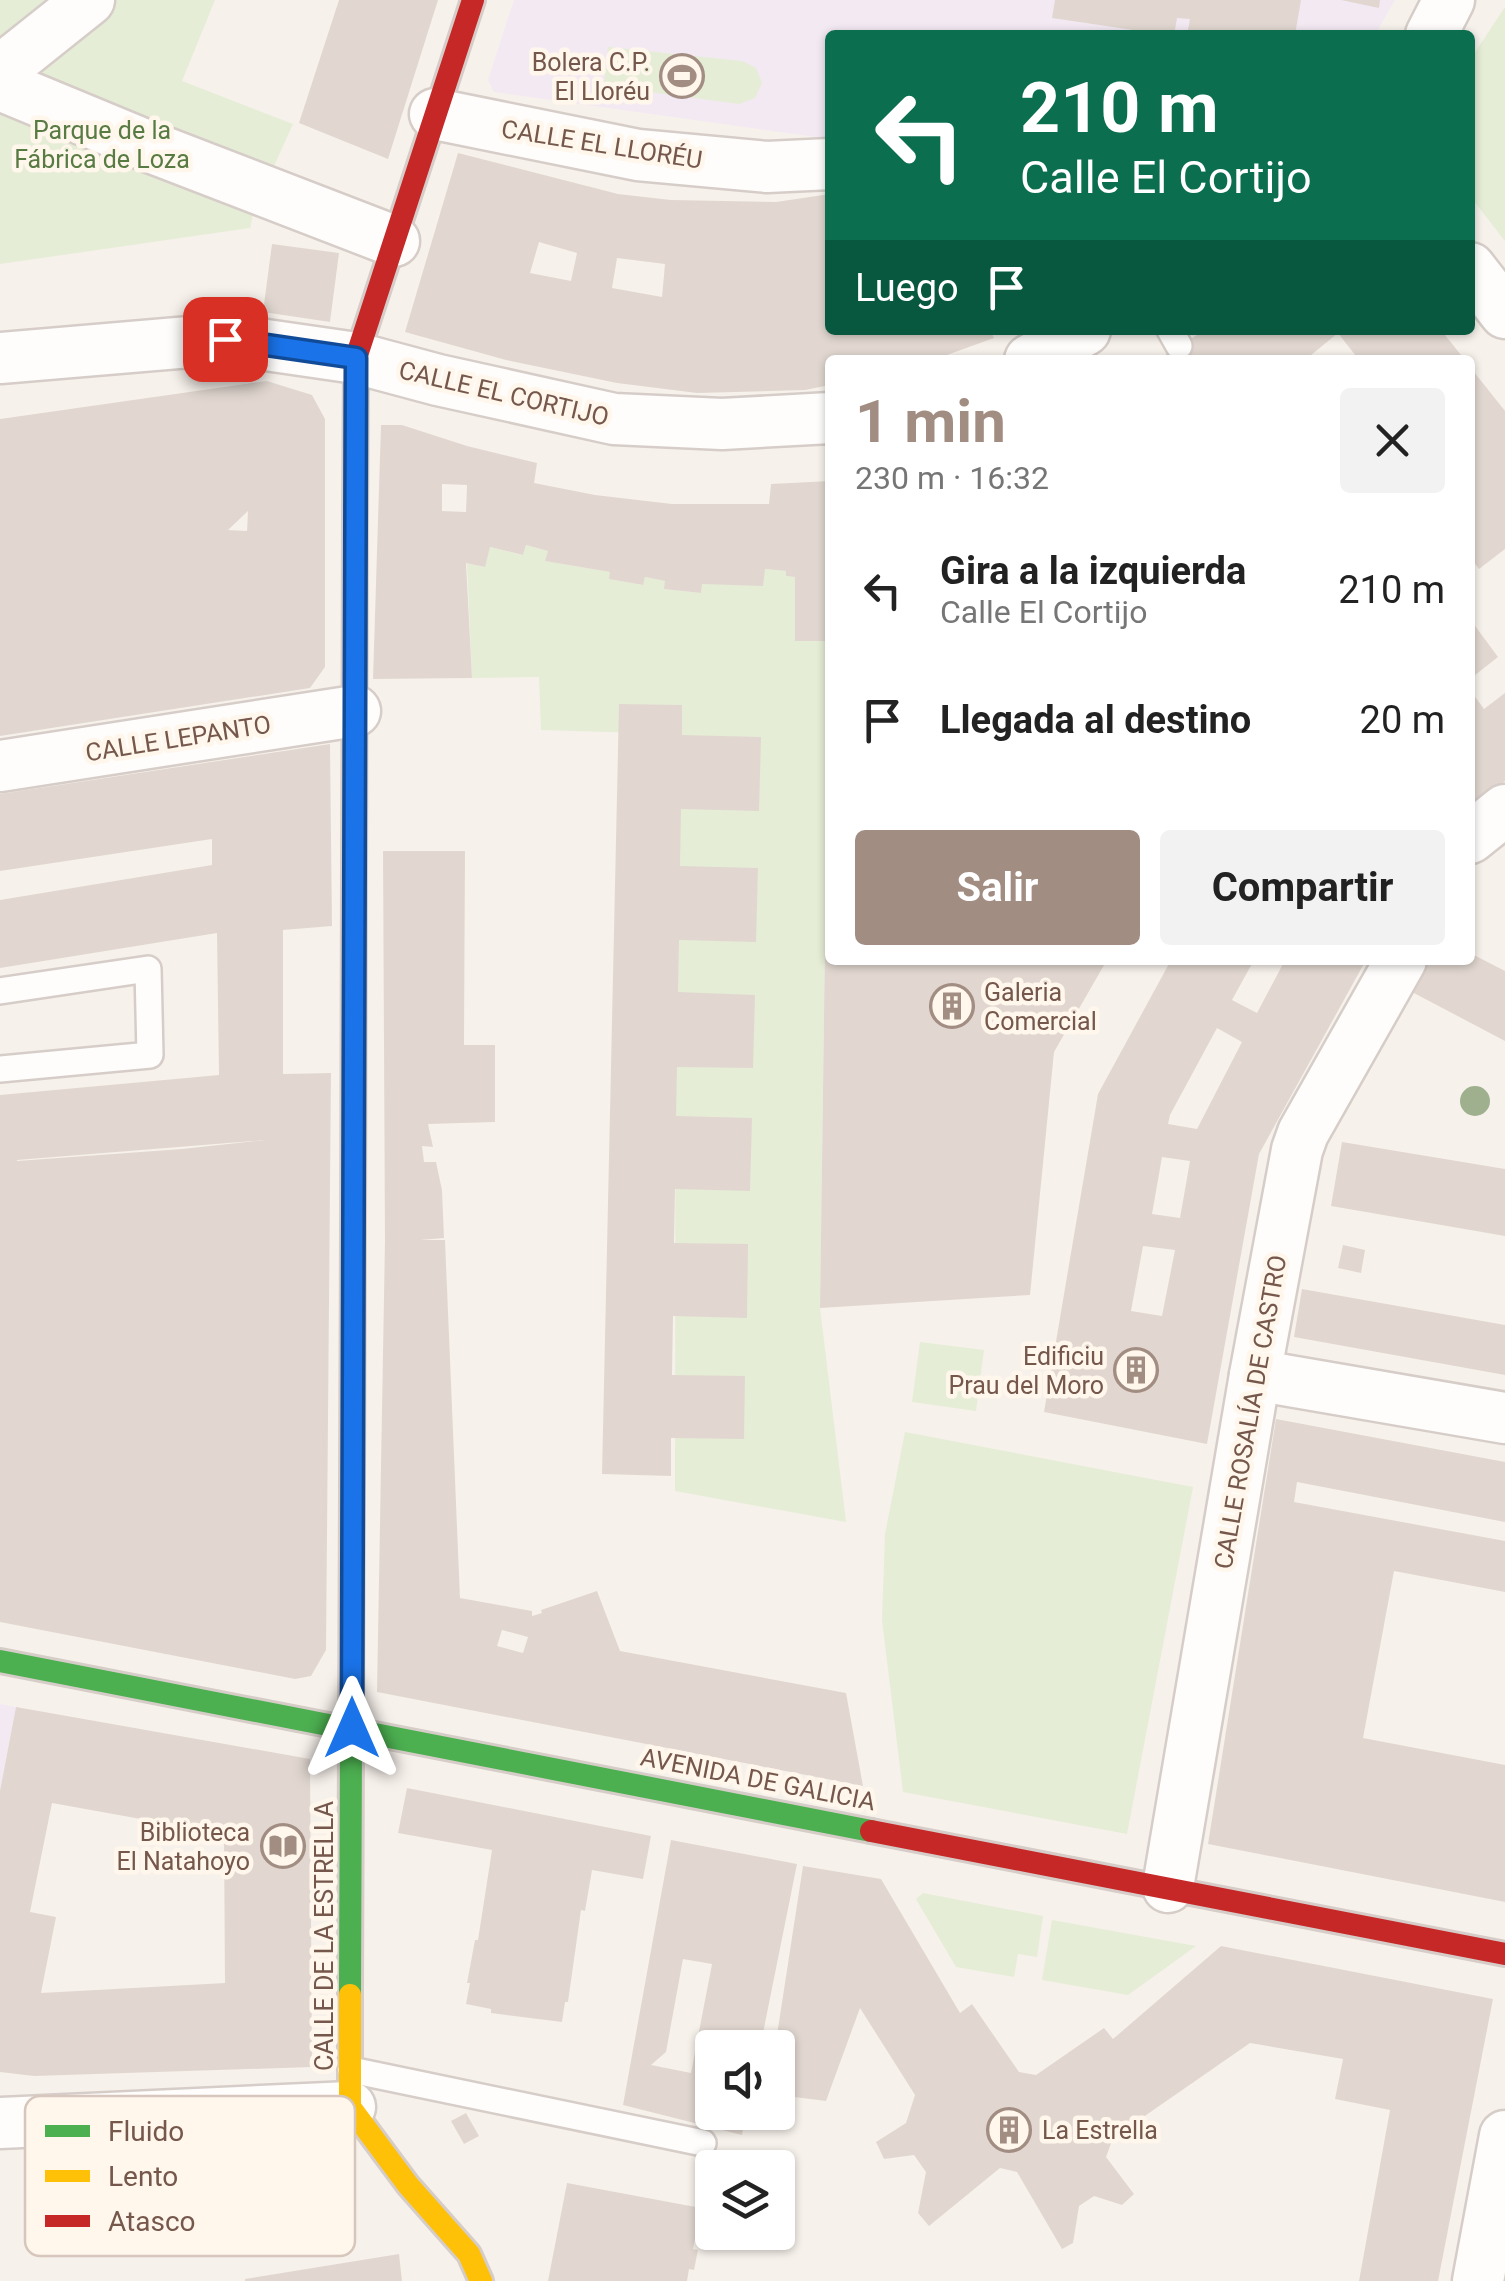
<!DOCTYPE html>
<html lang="es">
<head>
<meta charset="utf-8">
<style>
	:root { --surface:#fff; --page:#f2f2f2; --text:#222; --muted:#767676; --accent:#a28d83 }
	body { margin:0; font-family:Roboto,sans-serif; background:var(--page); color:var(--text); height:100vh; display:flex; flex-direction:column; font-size:38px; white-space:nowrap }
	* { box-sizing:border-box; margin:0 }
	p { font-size:32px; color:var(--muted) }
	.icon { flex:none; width:55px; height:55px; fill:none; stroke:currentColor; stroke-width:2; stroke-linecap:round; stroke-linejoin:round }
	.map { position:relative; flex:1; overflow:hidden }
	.sheet { position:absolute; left:825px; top:355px; width:650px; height:610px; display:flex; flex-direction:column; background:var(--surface); border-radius:10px; box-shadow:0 2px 8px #0004 }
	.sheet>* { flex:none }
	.banner { position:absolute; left:825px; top:30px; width:650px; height:305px; border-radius:10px; box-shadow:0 2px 8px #0004; background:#0b6e4f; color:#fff; overflow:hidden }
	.fabs { position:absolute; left:695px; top:2030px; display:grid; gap:20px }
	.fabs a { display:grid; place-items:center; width:100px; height:100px; border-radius:10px; background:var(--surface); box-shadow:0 2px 8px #0004; font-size:50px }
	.pin { position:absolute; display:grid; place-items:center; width:85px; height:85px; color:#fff; margin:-42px; border-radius:20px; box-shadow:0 5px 15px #0006 }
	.me { position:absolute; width:110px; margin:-55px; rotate:0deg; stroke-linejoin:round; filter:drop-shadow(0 0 8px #0008) }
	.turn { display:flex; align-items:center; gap:35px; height:210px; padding:0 30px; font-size:45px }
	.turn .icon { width:130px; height:130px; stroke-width:2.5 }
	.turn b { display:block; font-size:70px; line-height:85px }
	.then { display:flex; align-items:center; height:95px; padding:0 30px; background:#0003; gap:20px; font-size:38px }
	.round { display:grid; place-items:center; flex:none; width:105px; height:105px; border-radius:10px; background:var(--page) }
	.headline { display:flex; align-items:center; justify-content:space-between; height:170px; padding:0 30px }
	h1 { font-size:60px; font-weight:700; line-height:75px; color:var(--accent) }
	.primary-button { display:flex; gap:20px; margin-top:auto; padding:20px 30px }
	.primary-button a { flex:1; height:115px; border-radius:10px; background:var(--accent); color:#fff; font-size:40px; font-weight:700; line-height:115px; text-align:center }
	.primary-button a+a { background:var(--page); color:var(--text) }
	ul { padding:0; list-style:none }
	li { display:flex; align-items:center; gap:30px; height:130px; padding:0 30px }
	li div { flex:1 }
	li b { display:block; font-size:38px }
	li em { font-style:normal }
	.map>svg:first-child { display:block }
	.education { fill:#f3e9f3 }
	.green { fill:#e5edd6 }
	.building { fill:#e1d7d0; fill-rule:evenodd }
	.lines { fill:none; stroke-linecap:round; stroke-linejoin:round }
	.lane-casing { stroke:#d6cdc8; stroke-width:30 }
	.street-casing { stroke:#d6cdc8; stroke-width:55 }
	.fast-casing { stroke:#d6cdc8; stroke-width:28 }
	.slow-casing { stroke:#d6cdc8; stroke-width:28 }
	.jam-casing { stroke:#d6cdc8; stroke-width:28 }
	.lane { stroke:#fefdfc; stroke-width:25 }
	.street { stroke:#fefdfc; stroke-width:50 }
	.fast { stroke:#4caf50; stroke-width:22 }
	.slow { stroke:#ffc107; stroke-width:22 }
	.jam { stroke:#c62828; stroke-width:22 }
	.tree { fill:#9fb08e }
	.route-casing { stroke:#114b97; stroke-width:25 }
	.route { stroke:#1a73e8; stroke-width:18 }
	.labels { text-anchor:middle; stroke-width:9; stroke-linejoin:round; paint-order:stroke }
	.poi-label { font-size:25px; fill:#75574b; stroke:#fff6ec; text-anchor:end }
	.park-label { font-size:25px; fill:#577b42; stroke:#fff6ec }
	.street-label { font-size:25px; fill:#75574b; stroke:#fff6ec }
	.key { fill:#fff6ec; stroke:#d6c6bc; stroke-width:2.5 }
	.key-label { font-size:28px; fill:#75574b }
</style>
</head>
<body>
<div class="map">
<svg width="1505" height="2281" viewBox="0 0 1505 2281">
	<rect width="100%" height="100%" fill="#f7f1eb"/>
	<g class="education">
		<path d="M514 0H1395L1375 35H830V139L494 92 488 80Z"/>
		<path d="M0 1704 16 1707 0 1791Z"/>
	</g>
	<g class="green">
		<path d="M0 0H215L182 81 293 124 254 210 250 228 0 264Z"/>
		<path d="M1505 7V241L1470 196V60Z"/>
		<path d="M608 47 742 61 756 68 762 83 755 98 739 104 604 86Z"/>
		<path d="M526 545 548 551 546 561 610 572V579L642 585 645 577 665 581V589L701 593 702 584 765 569 786 571V576L795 577V641H829L820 1308 846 1522 675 1491 676 734 541 730 539 677 472 678 467 563 484 567 490 547 523 555Z"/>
		<path d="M920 1342 984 1350 976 1411 912 1402Z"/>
		<path d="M905 1432 1193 1487 1127 1834 903 1792 882 1620 885 1534Z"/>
		<path d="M923 1893 1043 1916 1037 1957 1018 1954 1014 1977 956 1967 916 1899Z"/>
		<path d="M1052 1920 1196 1946 1128 1995 1042 1980Z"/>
	</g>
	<g class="building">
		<path d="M339 0H438L388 159 299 123Z"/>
		<path d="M1055 0H1301L1295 35H1187L1190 19 1177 18 1174 35H1167L1052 18Z"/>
		<path d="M1341 0H1380L1379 8Z"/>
		<path d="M458 153 618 194 671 200 776 202 830 194V330H990L994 338 933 360H830V385L805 390 697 393 617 383 506 360 405 332ZM539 242 577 253 571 281 530 273ZM617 258 665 264 662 297 612 288Z"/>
		<path d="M272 244 339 253 330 322 263 312Z"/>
		<path d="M1205 330H1441L1465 360H1359L1338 333 1305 360H1157Z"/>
		<path d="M1470 367 1505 411V549L1479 569 1470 557Z"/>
		<path d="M267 381 312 395 325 419V667L310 688 0 736V419ZM248 511 247 531 228 530Z"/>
		<path d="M381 425H402L467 446 537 463 534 483 595 495 672 504H769L771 484 830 481V641H795V577L786 576V571L765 569 763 586 702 584 701 593 664 589 665 581 645 577 643 585 609 579 610 572 545 561 548 551 526 545 523 555 490 547 485 567 466 563 472 678 373 679ZM442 484 467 485 466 512 442 511Z"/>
		<path d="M1470 619 1498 657 1470 679Z"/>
		<path d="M1470 690 1484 709 1505 693V781L1470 809Z"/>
		<path d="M619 704 682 705V735L761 737 759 811 681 809 680 866 758 868 756 942 679 940 678 992 755 995 753 1068 677 1067 676 1116 752 1118 750 1191 675 1189 674 1243 748 1244 747 1318 673 1316 672 1375 745 1376 744 1439 671 1438V1476L602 1474Z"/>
		<path d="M330 744 332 926 283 930V1074L331 1073 326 1650 311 1676 295 1679 0 1622V1095L219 1075 217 933 0 968V900L212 865V839L0 871V794ZM265 1140 182 1149 17 1161V1160Z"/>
		<path d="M827 796H830V960H1107L1054 1052 1030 1295 820 1308Z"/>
		<path d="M383 851H465L464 1045H495V1122L428 1124 433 1147 422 1146 424 1162H436L442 1190 444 1238 420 1240H445L460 1598 532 1611V1616L542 1613 541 1610 597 1591 620 1651 846 1693 863 1786 377 1692 385 1240ZM502 1630 528 1637 523 1653 497 1646Z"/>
		<path d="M1470 953 1505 971V1041L1412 992 1428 960H1470Z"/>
		<path d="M1171 960H1254L1232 1000 1257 1013 1285 960H1366L1259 1154 1207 1444 1044 1412 1098 1094ZM1217 1028 1242 1042 1197 1129 1168 1124 1170 1115ZM1162 1157 1190 1161 1180 1218 1152 1214ZM1143 1246 1175 1250 1162 1316 1131 1311Z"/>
		<path d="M1342 1142 1505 1169V1236L1331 1206Z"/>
		<path d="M1343 1245 1365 1250 1361 1273 1338 1268Z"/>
		<path d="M1302 1289 1505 1325V1375L1294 1337Z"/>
		<path d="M1276 1419 1505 1462V1522L1297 1482 1294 1502 1505 1541V1592L1394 1571 1363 1738 1505 1765V1902L1208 1844Z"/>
		<path d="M16 1707 310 1759 312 2067 34 2076 0 2072V1791ZM52 1803 224 1834 225 1983 41 1993 56 1917 30 1912Z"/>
		<path d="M407 1788 651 1836 643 1879 592 1870 585 1911 581 1910 568 2002H565L562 2022 491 2013V2009L466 2004 470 1983H467L475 1940H478L492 1850 398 1833Z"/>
		<path d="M671 1840 797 1864 760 2048H712V2112H746L742 2135 623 2105ZM683 1959 712 1964 691 2073 651 2065 666 2052Z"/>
		<path d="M803 1866 881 1879 960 2013 972 2004 1019 2072 1036 2075 1104 2028 1113 2039 1221 1946 1493 1999 1438 2281H1359L1390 2110 1335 2099 1343 2059 1250 2043 1113 2138 1106 2157 1134 2194 1122 2205 1094 2196 1079 2206 1073 2243 1062 2249 1017 2172 1000 2168 929 2226 918 2213 926 2172 914 2155 884 2159 876 2142 906 2123 915 2095 860 2008 826 2101 778 2095V2048H775Z"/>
		<path d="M466 2113 479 2136 464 2144 451 2121Z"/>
		<path d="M567 2183 701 2208 693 2249 698 2250 694 2270 689 2269 687 2281H548Z"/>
		<path d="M399 2254 402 2281H245V2279Z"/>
	</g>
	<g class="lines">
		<g class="lane-casing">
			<g id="lane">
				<path d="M1170 330 1179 346"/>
				<path d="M0 991 148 969 150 1055 0 1069"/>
				<path d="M351 2070 703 2143"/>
			</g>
		</g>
		<g class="street-casing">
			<g id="street">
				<path d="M1431 35 1449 0"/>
				<path d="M0 71 89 0"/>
				<path d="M0 85 145 145 394 241"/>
				<path d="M435 114 638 155 767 167 830 164"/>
				<path d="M1470 268 1505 313"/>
				<path d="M0 358 225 339 356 358 438 380 614 419 722 424 830 418"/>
				<path d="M1030 360 1085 330"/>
				<path d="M0 766 355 711"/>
				<path d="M1470 838 1505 810"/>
				<path d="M1255 1375 1505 1418"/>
				<path d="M1168 1887 1255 1375 1297 1150 1303 1133 1401 960"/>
				<path d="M0 2123 350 2107"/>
				<path d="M1478 2281 1505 2136"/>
			</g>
		</g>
		<g class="fast-casing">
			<g id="fast">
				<path d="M0 1661 871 1831"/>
				<path d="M350 1995 353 1230"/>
			</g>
		</g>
		<g class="slow-casing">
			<g id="slow">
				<path d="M353 1230 355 512"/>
				<path d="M350 1995V2107L408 2185 469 2254 481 2281"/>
			</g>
		</g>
		<g class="jam-casing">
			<g id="jam">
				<path d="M355 512 356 358 473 0"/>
				<path d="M871 1831 1505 1954"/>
			</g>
		</g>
		<use href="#lane" class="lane"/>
		<use href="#street" class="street"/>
		<use href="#fast" class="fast"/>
		<use href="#slow" class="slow"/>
		<use href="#jam" class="jam"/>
	</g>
	<circle class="tree" cx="1475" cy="1101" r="15"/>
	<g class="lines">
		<g class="route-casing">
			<path id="route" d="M225 339 356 358 352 1728"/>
		</g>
		<use href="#route" class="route"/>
	</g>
	<defs>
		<g id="stadium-ring" transform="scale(2.25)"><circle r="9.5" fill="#fff6ec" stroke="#a28d83" stroke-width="1.5"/><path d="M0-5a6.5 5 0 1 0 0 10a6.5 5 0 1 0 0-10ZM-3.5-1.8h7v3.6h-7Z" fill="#a28d83"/></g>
		<g id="building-ring" transform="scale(2.25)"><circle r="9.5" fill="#fff6ec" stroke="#a28d83" stroke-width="1.5"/><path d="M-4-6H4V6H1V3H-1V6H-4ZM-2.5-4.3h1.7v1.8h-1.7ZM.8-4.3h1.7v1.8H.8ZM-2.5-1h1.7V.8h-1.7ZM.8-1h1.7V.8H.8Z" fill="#a28d83"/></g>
		<g id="library-ring" transform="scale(2.25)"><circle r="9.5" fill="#fff6ec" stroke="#a28d83" stroke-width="1.5"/><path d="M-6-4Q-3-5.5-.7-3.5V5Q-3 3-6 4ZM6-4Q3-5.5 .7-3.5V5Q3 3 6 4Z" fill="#a28d83"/></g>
	</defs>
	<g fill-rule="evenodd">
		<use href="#stadium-ring" x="682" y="76"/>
		<use href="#building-ring" x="952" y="1006"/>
		<use href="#building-ring" x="1136" y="1370"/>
		<use href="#library-ring" x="283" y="1846"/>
		<use href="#building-ring" x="1009" y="2130"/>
	</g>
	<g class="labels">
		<g class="poi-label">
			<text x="650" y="71">Bolera C.P.<tspan x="650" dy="29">El Lloréu</tspan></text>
			<text x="984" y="1001" text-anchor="start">Galeria<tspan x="984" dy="29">Comercial</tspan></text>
			<text x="1104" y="1365">Edificiu<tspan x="1104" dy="29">Prau del Moro</tspan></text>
			<text x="250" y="1841">Biblioteca<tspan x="250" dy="29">El Natahoyo</tspan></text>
			<text x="1042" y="2139" text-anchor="start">La Estrella</text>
		</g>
		<g class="park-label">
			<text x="102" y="139">Parque de la<tspan x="102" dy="29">Fábrica de Loza</tspan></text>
		</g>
		<g class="street-label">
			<text transform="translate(602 144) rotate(9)" y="9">CALLE EL LLORÉU</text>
			<text transform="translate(504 393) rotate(13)" y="9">CALLE EL CORTIJO</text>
			<text transform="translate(178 738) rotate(-9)" y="9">CALLE LEPANTO</text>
			<text transform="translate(1250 1412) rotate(-80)" y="9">CALLE ROSALÍA DE CASTRO</text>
			<text transform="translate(758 1779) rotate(11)" y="9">AVENIDA DE GALICIA</text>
			<text transform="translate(324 1936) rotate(-90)" y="9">CALLE DE LA ESTRELLA</text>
		</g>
	</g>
	<rect x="25" y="2096" width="330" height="160" rx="15" class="key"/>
	<rect x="45" y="2125" width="45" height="12" fill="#4caf50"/>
	<rect x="45" y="2170" width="45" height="12" fill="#ffc107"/>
	<rect x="45" y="2215" width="45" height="12" fill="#c62828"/>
	<g class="key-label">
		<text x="108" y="2141">Fluido</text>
		<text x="108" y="2186">Lento</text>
		<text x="108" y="2231">Atasco</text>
	</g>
</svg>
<div class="fabs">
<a><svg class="icon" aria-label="sound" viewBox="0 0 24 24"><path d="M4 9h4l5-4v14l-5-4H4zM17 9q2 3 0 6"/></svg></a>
<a><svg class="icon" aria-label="layers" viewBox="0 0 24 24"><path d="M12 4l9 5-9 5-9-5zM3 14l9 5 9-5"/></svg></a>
</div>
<div class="pin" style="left:225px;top:339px;background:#d93025"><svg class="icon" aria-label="arrive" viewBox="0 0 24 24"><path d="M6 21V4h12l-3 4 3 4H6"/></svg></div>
<svg class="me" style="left:352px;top:1728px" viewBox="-20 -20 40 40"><path d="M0-17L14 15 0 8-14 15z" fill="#1a73e8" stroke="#fff" stroke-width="4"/></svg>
<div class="banner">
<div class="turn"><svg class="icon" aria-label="left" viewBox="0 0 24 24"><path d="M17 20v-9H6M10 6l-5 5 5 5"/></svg><div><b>210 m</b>Calle El Cortijo</div></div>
<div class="then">Luego<svg class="icon" aria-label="arrive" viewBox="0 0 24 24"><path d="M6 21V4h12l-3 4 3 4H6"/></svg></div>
</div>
<section class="sheet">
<div class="headline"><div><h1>1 min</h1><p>230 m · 16:32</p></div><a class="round"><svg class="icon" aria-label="close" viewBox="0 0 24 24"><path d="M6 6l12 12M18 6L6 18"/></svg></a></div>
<ul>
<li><svg class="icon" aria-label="left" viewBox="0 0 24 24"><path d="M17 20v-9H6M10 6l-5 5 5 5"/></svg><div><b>Gira a la izquierda</b><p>Calle El Cortijo</p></div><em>210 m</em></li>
<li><svg class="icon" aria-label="arrive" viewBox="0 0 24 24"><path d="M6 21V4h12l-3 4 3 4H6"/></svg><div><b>Llegada al destino</b></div><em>20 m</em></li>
</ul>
<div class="primary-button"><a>Salir</a><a>Compartir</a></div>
</section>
</div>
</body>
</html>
